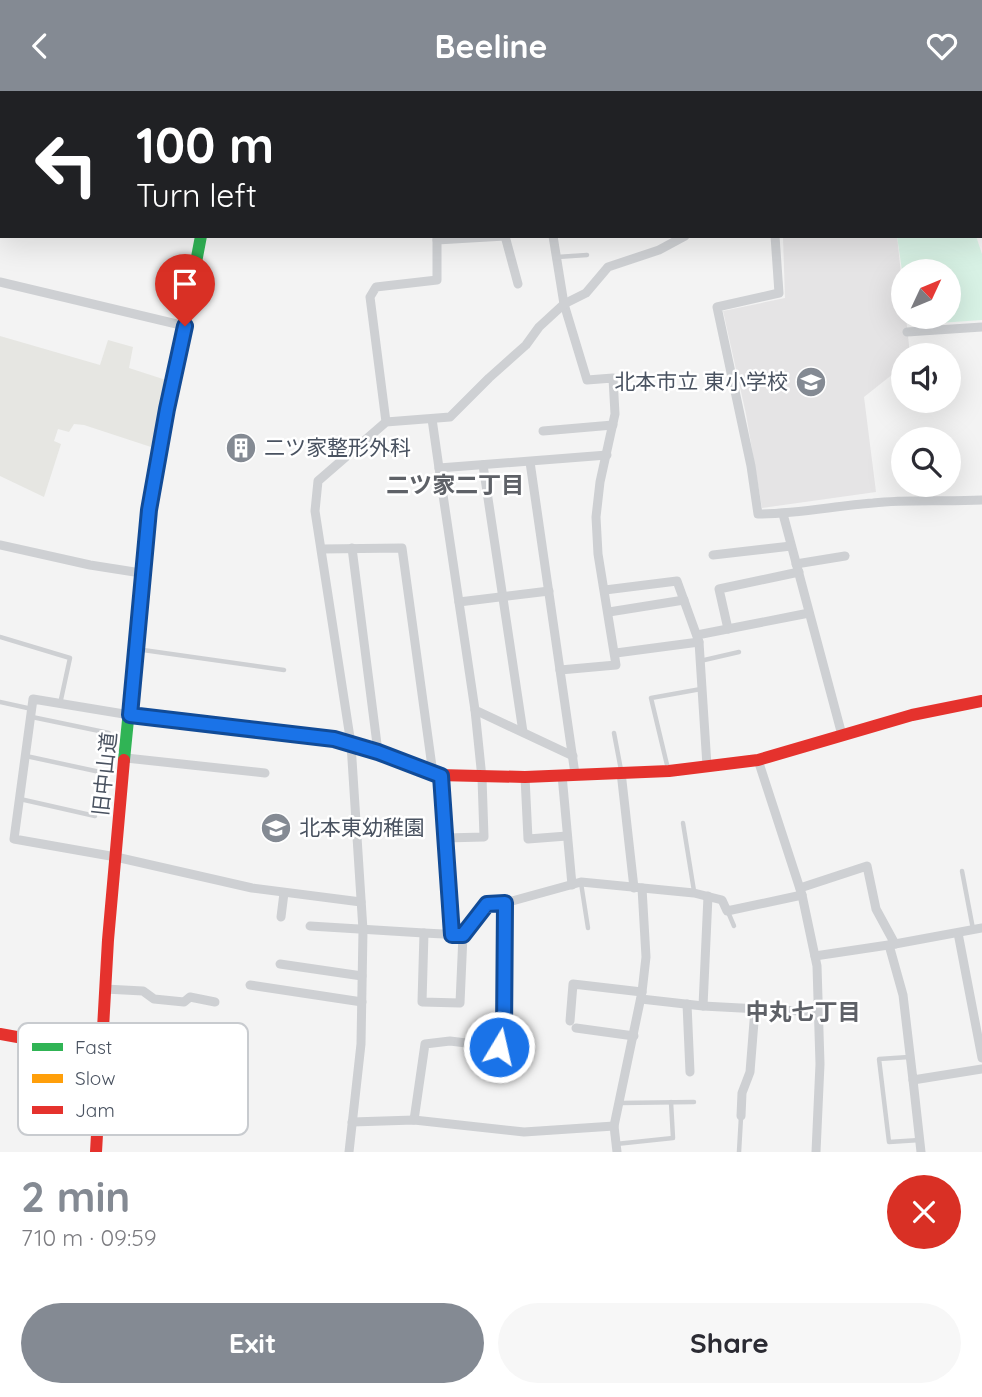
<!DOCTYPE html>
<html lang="en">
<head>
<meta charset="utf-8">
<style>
	:root { --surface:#fff; --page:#f7f7f7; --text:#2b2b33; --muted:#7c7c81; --accent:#848a93 }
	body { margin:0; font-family:Quicksand,"Noto Sans JP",sans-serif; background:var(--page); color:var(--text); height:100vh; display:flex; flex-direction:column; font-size:26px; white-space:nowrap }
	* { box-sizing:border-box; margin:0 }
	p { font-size:23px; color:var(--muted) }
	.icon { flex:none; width:38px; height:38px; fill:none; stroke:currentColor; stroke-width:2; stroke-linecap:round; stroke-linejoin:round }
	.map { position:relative; height:1061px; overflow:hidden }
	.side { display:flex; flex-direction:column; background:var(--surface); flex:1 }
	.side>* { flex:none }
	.banner { position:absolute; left:0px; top:0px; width:984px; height:147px; box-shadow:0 7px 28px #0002; background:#202124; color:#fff; overflow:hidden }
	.needle { width:46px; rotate:46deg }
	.tools { position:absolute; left:891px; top:168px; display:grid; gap:14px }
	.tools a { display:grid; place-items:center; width:70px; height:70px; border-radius:50%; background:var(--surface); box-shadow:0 7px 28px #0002; font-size:35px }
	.pin { position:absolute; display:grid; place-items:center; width:60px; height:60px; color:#fff; margin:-72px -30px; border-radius:50% 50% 50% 0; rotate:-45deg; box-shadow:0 0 7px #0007 }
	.pin .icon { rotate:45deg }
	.me { position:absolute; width:77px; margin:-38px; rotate:9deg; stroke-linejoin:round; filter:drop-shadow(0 0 5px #0008) }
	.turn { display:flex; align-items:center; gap:24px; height:147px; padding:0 21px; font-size:32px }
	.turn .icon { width:91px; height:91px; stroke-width:2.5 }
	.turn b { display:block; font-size:49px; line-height:60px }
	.round { display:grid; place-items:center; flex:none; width:74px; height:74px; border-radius:37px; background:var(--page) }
	.headline { display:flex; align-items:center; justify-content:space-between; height:119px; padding:0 21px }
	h1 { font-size:42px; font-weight:800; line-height:52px; color:var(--accent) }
	.action { display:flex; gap:14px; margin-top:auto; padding:14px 21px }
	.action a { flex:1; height:80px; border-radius:42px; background:var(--accent); color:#fff; font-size:28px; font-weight:800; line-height:80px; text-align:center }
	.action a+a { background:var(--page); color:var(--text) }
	header { display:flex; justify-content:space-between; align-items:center; height:91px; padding:0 21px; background:var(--accent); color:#fff; font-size:32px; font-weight:800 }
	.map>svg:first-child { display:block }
	.commercial { fill:#e6e6e2 }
	.education { fill:#e5e4e5 }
	.green { fill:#d8f2e5 }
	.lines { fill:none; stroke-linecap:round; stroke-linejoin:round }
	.stream { stroke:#acd9f0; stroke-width:2.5 }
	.lane { stroke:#ced0d3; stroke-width:4.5 }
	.street { stroke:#ced0d3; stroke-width:9 }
	.fast { stroke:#30b455; stroke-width:12 }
	.slow { stroke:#ff9f0a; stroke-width:12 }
	.jam { stroke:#e5322d; stroke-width:12 }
	.route-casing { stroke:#114b97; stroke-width:18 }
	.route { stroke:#1a73e8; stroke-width:12 }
	.labels { text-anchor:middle; stroke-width:5; stroke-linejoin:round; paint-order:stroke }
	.poi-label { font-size:21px; fill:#495260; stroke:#fff; text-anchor:start }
	.street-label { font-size:21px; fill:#495260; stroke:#fff }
	.neighbourhood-label { font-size:23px; font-weight:bold; fill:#5e6167; stroke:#fff }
	.key { fill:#fff; stroke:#c8cbcf; stroke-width:2 }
	.key-label { font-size:19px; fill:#495260 }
</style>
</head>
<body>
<header><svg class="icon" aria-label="back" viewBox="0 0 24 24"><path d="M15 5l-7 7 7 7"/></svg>Beeline<svg class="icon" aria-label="heart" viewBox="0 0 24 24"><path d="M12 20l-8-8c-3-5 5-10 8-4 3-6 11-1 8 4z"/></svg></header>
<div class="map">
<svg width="982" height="1061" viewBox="0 0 982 1061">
	<rect width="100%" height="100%" fill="#f3f3f3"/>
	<path class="commercial" d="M0 245 100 274 108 249 133 256 129 277 166 289 151 356 84 334 74 333 69 341 58 338 54 350 61 353 44 406 0 385Z"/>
	<path class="education" d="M897 145 903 202V226H906L910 264H903V275L864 306 876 401 762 417 746 323 723 220 785 207 783 146Z"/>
	<path class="green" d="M897 145H976L982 163V229L910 234 909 226H948V180H903V186Z"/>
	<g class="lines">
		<path class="stream" d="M940 0 941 2"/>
		<g class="lane">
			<path d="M322 2V0"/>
			<path d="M572 2V0"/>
			<path d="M557 166 587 164"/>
			<path d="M0 546 70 567 60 613"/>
			<path d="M136 558 284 579"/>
			<path d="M700 570 739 561"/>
			<path d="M0 611 32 618"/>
			<path d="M32 626 109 642"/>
			<path d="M614 642 621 679"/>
			<path d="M26 665 100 681"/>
			<path d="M668 678 651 607 701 598"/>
			<path d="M20 708 95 725"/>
			<path d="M683 732 694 800"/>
			<path d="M962 780 973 838"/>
			<path d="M448 785 452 843"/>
			<path d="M581 792 588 837"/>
			<path d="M728 821 734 835"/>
			<path d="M909 966 879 968 889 1051 920 1049"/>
			<path d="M620 1012 694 1011"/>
			<path d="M616 1053 673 1047 671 1011"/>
			<path d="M739 1061 741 1026"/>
		</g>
		<g class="street">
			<path d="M4 0 9 2"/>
			<path d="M142 0 147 2"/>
			<path d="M439 0V2"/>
			<path d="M478 0V2"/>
			<path d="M953 0 954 2"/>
			<path d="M61 2 62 0"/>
			<path d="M182 2 183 0"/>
			<path d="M518 2V0"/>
			<path d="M762 2V0"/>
			<path d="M871 2 872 0"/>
			<path d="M553 145 564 213 587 289 613 287 615 323 600 391 596 426 598 463 616 574 560 579"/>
			<path d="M775 145 779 202 717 216 751 375 758 423C797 423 834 415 873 412 909 408 946 411 982 409"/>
			<path d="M437 149 505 145 518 193"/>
			<path d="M0 191 185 235"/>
			<path d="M907 241 982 236"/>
			<path d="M432 328 439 377"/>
			<path d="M386 331 370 206 376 196 437 189V145"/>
			<path d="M543 340 613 334"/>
			<path d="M530 371 575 683"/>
			<path d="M483 374 523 641"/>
			<path d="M783 423 842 644"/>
			<path d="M0 454 90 474 141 482"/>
			<path d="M352 457 378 661"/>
			<path d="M322 458 402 457 433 683"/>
			<path d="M713 464 791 455"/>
			<path d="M796 473 845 465"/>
			<path d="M605 499 677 490 699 551 707 675"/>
			<path d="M459 511 549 500"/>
			<path d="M609 521 684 509"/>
			<path d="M728 538 719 498 799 481"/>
			<path d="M697 544 809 522"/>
			<path d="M616 562 699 551"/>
			<path d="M130 624 33 608 14 748 116 766 252 797 361 811"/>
			<path d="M573 665 475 619 439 377 607 364"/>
			<path d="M126 667 265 682"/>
			<path d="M758 669 802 804 817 875 820 973 816 1061"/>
			<path d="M621 681 634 797"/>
			<path d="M562 684 572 794"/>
			<path d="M441 685 448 785"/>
			<path d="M525 686 528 748 567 745"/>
			<path d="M445 747 484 746 482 687 475 619"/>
			<path d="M800 797 867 775 876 818 895 853"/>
			<path d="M281 826 284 802"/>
			<path d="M310 835 424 842"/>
			<path d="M958 842 982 967"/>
			<path d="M463 844 424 842 422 911 460 912 463 844 487 813 505 812 581 791 694 802 722 809 727 820 802 804"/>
			<path d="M889 854 903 904 913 989 982 978"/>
			<path d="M815 865 895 853 982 837"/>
			<path d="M280 873 362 885"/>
			<path d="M250 894 362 911"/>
			<path d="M105 898 143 900 154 908 184 911 190 906 215 911"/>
			<path d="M641 908 703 915 818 921"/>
			<path d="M687 913 690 981"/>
			<path d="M703 915 708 805"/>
			<path d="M570 930 573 893 642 901"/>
			<path d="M576 937 634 945"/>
			<path d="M913 989 921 1061"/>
			<path d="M741 1025 742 1002 750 981 755 918"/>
			<path d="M414 1029 425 953 450 950 499 956 504 943 505 812"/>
			<path d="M352 1031 414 1029 524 1041 614 1035 642 901 646 866 642 797"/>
			<path d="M614 1035 617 1061"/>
			<path d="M349 1061 361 953 363 839 351 653 315 420 318 390 386 331 450 326 489 287 526 254 539 236 564 213 586 202 608 176 659 159 685 145"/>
		</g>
		<path class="fast" d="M124 669 149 419 201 145"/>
		<path class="slow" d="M130 624 334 648 378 661 438 684"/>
		<g class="jam">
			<path d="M226 0V2"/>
			<path d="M438 684 525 686 669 680 758 669 912 624 982 610"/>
			<path d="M0 943 100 961"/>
			<path d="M96 1061 108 849 124 669"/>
		</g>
	</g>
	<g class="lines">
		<g class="route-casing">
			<path id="route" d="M185 235 167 318 149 419 130 624 334 648 378 661 441 685 452 844H463L487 813 505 812 504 943 499 956"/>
		</g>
		<use href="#route" class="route"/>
	</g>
	<defs>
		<g id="school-disc" transform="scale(1.575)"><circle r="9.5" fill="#848a93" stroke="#fff"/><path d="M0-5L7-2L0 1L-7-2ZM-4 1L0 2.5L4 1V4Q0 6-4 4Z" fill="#fff"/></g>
		<g id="building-disc" transform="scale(1.575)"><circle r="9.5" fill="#848a93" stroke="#fff"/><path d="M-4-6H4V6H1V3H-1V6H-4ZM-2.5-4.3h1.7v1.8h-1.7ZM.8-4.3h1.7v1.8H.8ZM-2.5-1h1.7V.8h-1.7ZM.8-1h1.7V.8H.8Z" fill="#fff"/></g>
	</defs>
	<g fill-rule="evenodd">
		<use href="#school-disc" x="811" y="291"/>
		<use href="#building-disc" x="241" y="357"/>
		<use href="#school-disc" x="276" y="737"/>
	</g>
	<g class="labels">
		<g class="poi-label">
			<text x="788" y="298" text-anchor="end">北本市立 東小学校</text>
			<text x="264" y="364">二ツ家整形外科</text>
			<text x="299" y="744">北本東幼稚園</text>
		</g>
		<g class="street-label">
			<text transform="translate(105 683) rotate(-84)" y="7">旧中山道</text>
		</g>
		<g class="neighbourhood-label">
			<text x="455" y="402">二ツ家二丁目</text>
			<text x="803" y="929">中丸七丁目</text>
		</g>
	</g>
	<rect x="18" y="932" width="230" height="112" rx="10" class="key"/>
	<rect x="32" y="952" width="31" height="8" fill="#30b455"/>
	<rect x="32" y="983" width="31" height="9" fill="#ff9f0a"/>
	<rect x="32" y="1015" width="31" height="8" fill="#e5322d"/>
	<g class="key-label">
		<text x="75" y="963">Fast</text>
		<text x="75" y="994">Slow</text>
		<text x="75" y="1026">Jam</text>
	</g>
</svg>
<div class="tools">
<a><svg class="needle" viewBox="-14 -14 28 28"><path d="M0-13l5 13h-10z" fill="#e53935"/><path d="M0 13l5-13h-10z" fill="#7c7c81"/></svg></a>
<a><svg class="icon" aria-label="sound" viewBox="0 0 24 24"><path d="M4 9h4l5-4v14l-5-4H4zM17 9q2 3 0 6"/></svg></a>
<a><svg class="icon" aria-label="search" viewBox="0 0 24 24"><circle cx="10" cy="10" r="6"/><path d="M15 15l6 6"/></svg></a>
</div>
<div class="pin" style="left:185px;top:235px;background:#d93025"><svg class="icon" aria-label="arrive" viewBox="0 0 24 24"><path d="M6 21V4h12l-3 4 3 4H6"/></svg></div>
<svg class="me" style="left:499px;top:956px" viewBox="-20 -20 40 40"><circle r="17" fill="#1a73e8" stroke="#fff" stroke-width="3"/><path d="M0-11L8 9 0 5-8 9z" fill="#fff"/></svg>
<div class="banner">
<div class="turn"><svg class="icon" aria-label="left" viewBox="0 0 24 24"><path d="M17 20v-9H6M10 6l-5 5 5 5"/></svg><div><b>100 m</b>Turn left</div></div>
</div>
</div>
<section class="side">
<div class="headline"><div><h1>2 min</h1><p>710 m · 09:59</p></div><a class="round" style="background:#d93025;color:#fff"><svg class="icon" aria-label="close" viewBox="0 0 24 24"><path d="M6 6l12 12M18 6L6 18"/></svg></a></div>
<div class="action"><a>Exit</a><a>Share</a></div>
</section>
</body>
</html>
